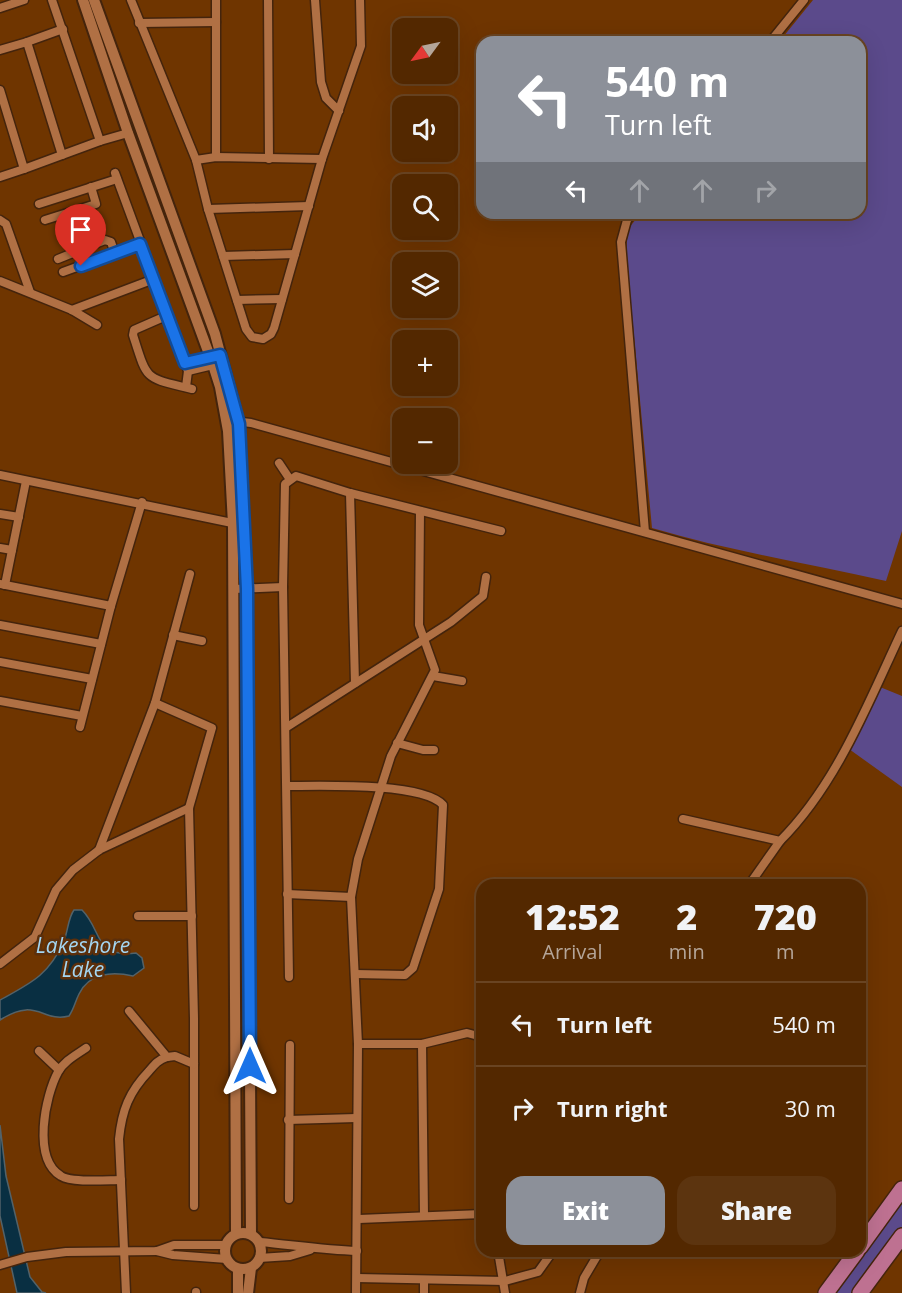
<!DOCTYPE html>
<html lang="en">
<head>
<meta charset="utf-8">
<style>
	:root { --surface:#532800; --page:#5c340f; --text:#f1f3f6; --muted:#b5a699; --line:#694422; --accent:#8c9099 }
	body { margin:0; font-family:"Open Sans",sans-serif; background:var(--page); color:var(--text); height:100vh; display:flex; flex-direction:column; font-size:22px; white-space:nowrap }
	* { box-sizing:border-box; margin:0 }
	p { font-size:20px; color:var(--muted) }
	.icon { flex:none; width:33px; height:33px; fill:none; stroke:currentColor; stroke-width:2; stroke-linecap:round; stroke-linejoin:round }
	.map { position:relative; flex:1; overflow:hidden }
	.sheet { position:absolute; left:476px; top:879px; width:390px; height:378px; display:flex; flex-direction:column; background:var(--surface); border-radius:18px; box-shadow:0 6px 24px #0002,0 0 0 2px var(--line) }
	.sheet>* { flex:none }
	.guide { position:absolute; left:476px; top:36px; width:390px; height:183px; border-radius:18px; box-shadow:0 6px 24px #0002,0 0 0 2px var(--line); background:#8c9099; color:#fff; overflow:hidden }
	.needle { width:39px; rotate:237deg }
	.buttons { position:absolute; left:392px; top:18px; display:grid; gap:12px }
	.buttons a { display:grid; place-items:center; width:66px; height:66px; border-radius:12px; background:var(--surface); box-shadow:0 6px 24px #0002,0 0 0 2px var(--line); font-size:30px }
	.pin { position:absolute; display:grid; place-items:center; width:51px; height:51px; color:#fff; margin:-62px -26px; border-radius:50% 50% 50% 0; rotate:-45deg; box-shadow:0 0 6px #0007 }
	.pin .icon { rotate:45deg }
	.me { position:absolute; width:66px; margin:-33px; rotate:0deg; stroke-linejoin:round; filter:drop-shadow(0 0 4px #0008) }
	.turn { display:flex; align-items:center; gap:21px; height:126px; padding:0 30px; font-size:27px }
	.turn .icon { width:78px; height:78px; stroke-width:2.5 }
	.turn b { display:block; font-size:42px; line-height:51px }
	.lanes { display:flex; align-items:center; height:57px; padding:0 30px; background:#0003; justify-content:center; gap:30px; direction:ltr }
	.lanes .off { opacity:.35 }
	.eta { display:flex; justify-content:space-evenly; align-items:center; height:102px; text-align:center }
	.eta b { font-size:36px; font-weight:800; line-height:42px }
	.cta { display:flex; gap:12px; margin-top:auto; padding:12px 30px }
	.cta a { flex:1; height:69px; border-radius:18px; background:var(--accent); color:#fff; font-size:24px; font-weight:800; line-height:69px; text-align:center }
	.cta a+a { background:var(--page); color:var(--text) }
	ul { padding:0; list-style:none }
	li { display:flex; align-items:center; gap:18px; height:84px; padding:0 30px; border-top:2px solid var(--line) }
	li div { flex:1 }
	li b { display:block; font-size:22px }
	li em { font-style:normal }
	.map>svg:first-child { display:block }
	.green { fill:#5b4a8b }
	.water { fill:#092f42; stroke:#526269; stroke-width:1.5 }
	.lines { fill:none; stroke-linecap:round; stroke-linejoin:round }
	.minor-casing { stroke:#44240c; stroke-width:11 }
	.tertiary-casing { stroke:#44240c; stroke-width:14 }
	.motorway-casing { stroke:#44240c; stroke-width:18 }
	.minor { stroke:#b07044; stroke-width:8 }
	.tertiary { stroke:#b07044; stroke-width:10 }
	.motorway { stroke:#be7191; stroke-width:15 }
	.route-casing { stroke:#114b97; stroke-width:15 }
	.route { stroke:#1a73e8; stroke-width:10 }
	.labels { text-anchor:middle; stroke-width:5; stroke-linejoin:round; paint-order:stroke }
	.water-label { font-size:21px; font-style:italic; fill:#a4d6f2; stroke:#5c2f0b }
</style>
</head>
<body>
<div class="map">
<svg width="902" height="1293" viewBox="0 0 902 1293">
	<rect width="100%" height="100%" fill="#6f3500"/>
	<g class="green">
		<path d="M813 0H902V531L886 581C808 563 729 551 652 528L626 251 628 229 641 213H860V42H779Z"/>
		<path d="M880 687 902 696V787L849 749Z"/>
		<path d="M902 1196V1227L855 1293H833Z"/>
	</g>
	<g class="water">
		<path d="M74 910H82C103 931 93 958 136 953L142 958 144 968 133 976C112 971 89 973 79 994 75 1002 74 1009 69 1016 42 1023 37 996 0 1020V1000C31 983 49 975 64 941 68 931 68 918 74 910Z"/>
		<path d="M0 1125 6 1176 30 1277 42 1292 46 1293H17L0 1216Z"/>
	</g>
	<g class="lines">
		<g class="minor-casing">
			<g id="minor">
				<path d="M131 0 196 160 208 209 246 329 252 337 263 339 271 334 274 328 322 159 361 46 360 0"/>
				<path d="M216 0V157"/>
				<path d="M268 0 269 159"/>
				<path d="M315 0 321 82 326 98 339 111"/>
				<path d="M0 8 24 0"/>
				<path d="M139 23 216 22"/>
				<path d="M27 42 63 29"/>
				<path d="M770 42 804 0"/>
				<path d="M0 50 27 42 62 155"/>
				<path d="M0 90 24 169 100 141 52 0"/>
				<path d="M100 141 128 133"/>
				<path d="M196 160 216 157 322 159"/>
				<path d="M115 173 188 371 186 387"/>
				<path d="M0 177 24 169"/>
				<path d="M39 204 117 179"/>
				<path d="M208 209 309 206"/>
				<path d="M633 213 627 220 621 242 645 532"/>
				<path d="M0 220 6 224 30 292"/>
				<path d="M45 220 96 204 91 187"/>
				<path d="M223 256 295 254"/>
				<path d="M58 259 105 240 111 242 115 254"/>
				<path d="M63 272 140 244"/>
				<path d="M0 281 72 310 97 325"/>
				<path d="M237 300 282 299"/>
				<path d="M72 310 154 279"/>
				<path d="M166 316 134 330 133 335C148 382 144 377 192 389"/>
				<path d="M185 363 214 357"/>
				<path d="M188 371 217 364"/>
				<path d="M228 431 242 422 251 423 902 604"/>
				<path d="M279 463 289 478"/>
				<path d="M0 475 237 524"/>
				<path d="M350 493 355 683"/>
				<path d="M0 514 19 517"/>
				<path d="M0 548 12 550"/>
				<path d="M0 584 111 606 142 502"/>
				<path d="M5 585 26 481"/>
				<path d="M234 589 283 587"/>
				<path d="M0 625 101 644"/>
				<path d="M173 635 202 641"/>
				<path d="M0 662 92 679"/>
				<path d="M433 676 462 681"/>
				<path d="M0 701 82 716"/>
				<path d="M155 703 212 728 189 808 194 1018V1206"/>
				<path d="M80 727 111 606"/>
				<path d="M287 727 451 622 483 596 486 577"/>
				<path d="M397 743 423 750H434"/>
				<path d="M287 786C319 786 422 782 443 805L439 889 413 968 405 975 355 974"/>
				<path d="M683 819 780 841C837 784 868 703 902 631"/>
				<path d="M99 850 155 703 190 574"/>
				<path d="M749 885 780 841"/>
				<path d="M287 894 351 897"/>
				<path d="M138 916H192"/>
				<path d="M0 964 35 937 56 890 73 870 99 850 189 808"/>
				<path d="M289 977 283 587 285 484 296 476 350 493 501 531"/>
				<path d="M129 1011 167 1057 175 1056 194 1064"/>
				<path d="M358 1044H422L467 1033 482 1037"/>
				<path d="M422 1044 424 1215"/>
				<path d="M86 1048C76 1055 64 1061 58 1072 45 1096 32 1159 61 1176 72 1183 107 1180 121 1180"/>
				<path d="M39 1051 59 1070"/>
				<path d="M288 1120 356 1118"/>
				<path d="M289 1199 290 1045"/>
				<path d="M359 1219 482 1214"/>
				<path d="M260 1242C293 1245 323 1250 357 1251"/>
				<path d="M157 1251 173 1255 227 1259"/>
				<path d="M498 1251 505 1293"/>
				<path d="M259 1258 290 1256 310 1250"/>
				<path d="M0 1265 27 1257 66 1252 157 1251 174 1245H226"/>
				<path d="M357 1278 505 1281 538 1272 553 1251"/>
				<path d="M424 1282V1293"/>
				<path d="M126 1293 119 1139C122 1110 129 1092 149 1071 155 1064 158 1060 167 1057"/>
				<path d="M196 1293V1292"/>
				<path d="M356 1293 358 1044 351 897 358 859 391 756 435 670 419 625 420 511"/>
				<path d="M580 1293 584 1278 600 1251"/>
			</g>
		</g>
		<g class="tertiary-casing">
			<g id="tertiary">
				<path d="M83 0 128 133 213 365 220 387 228 431 233 524 236 1233"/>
				<path d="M94 0 215 334 239 424 247 589 251 1234"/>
				<circle cx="243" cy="1251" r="18"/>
				<path d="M238 1293V1270"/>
				<path d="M248 1293 251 1268"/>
			</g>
		</g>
		<g class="motorway-casing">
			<g id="motorway">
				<path d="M860 1247 902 1189"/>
				<path d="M826 1293 857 1251"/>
				<path d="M860 1293 902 1236"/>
			</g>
		</g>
		<use href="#minor" class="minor"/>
		<use href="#tertiary" class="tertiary"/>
		<use href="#motorway" class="motorway"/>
	</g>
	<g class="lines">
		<g class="route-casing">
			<path id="route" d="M81 266 140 244 185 363 220 355 239 424 247 589 250 1066"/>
		</g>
		<use href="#route" class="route"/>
	</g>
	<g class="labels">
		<g class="water-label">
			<text x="83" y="953">Lakeshore<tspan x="83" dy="24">Lake</tspan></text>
		</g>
	</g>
</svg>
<div class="buttons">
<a><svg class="needle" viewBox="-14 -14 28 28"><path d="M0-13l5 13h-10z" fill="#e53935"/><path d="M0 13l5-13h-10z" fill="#b5a699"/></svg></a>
<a><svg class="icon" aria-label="sound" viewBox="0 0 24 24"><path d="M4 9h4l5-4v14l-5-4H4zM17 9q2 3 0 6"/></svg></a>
<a><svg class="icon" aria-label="search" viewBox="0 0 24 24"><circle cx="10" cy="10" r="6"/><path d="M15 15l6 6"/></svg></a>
<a><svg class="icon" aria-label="layers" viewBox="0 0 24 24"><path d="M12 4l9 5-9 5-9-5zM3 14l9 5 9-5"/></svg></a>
<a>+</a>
<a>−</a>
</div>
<div class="pin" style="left:81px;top:266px;background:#d93025"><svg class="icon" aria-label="arrive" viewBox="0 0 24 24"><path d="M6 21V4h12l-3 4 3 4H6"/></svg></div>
<svg class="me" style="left:250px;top:1066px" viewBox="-20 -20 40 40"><path d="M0-17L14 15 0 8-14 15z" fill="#1a73e8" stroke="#fff" stroke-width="4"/></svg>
<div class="guide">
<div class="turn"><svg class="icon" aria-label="left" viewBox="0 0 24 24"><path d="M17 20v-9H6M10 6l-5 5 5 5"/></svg><div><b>540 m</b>Turn left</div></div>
<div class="lanes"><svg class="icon" aria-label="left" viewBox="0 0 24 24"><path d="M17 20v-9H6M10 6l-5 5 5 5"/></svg><svg class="icon off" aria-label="ahead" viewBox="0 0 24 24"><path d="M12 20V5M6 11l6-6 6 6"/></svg><svg class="icon off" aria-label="ahead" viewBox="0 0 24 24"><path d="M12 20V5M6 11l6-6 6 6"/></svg><svg class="icon off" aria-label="right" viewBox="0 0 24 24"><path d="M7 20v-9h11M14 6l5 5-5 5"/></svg></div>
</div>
<section class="sheet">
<div class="eta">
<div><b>12:52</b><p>Arrival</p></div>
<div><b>2</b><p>min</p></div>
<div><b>720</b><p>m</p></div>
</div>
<ul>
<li><svg class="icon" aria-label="left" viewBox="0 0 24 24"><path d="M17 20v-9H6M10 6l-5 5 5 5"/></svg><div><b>Turn left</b></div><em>540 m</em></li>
<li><svg class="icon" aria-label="right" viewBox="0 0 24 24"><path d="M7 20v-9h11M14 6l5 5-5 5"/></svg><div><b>Turn right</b></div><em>30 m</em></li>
</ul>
<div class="cta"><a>Exit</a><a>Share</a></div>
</section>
</div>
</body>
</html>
